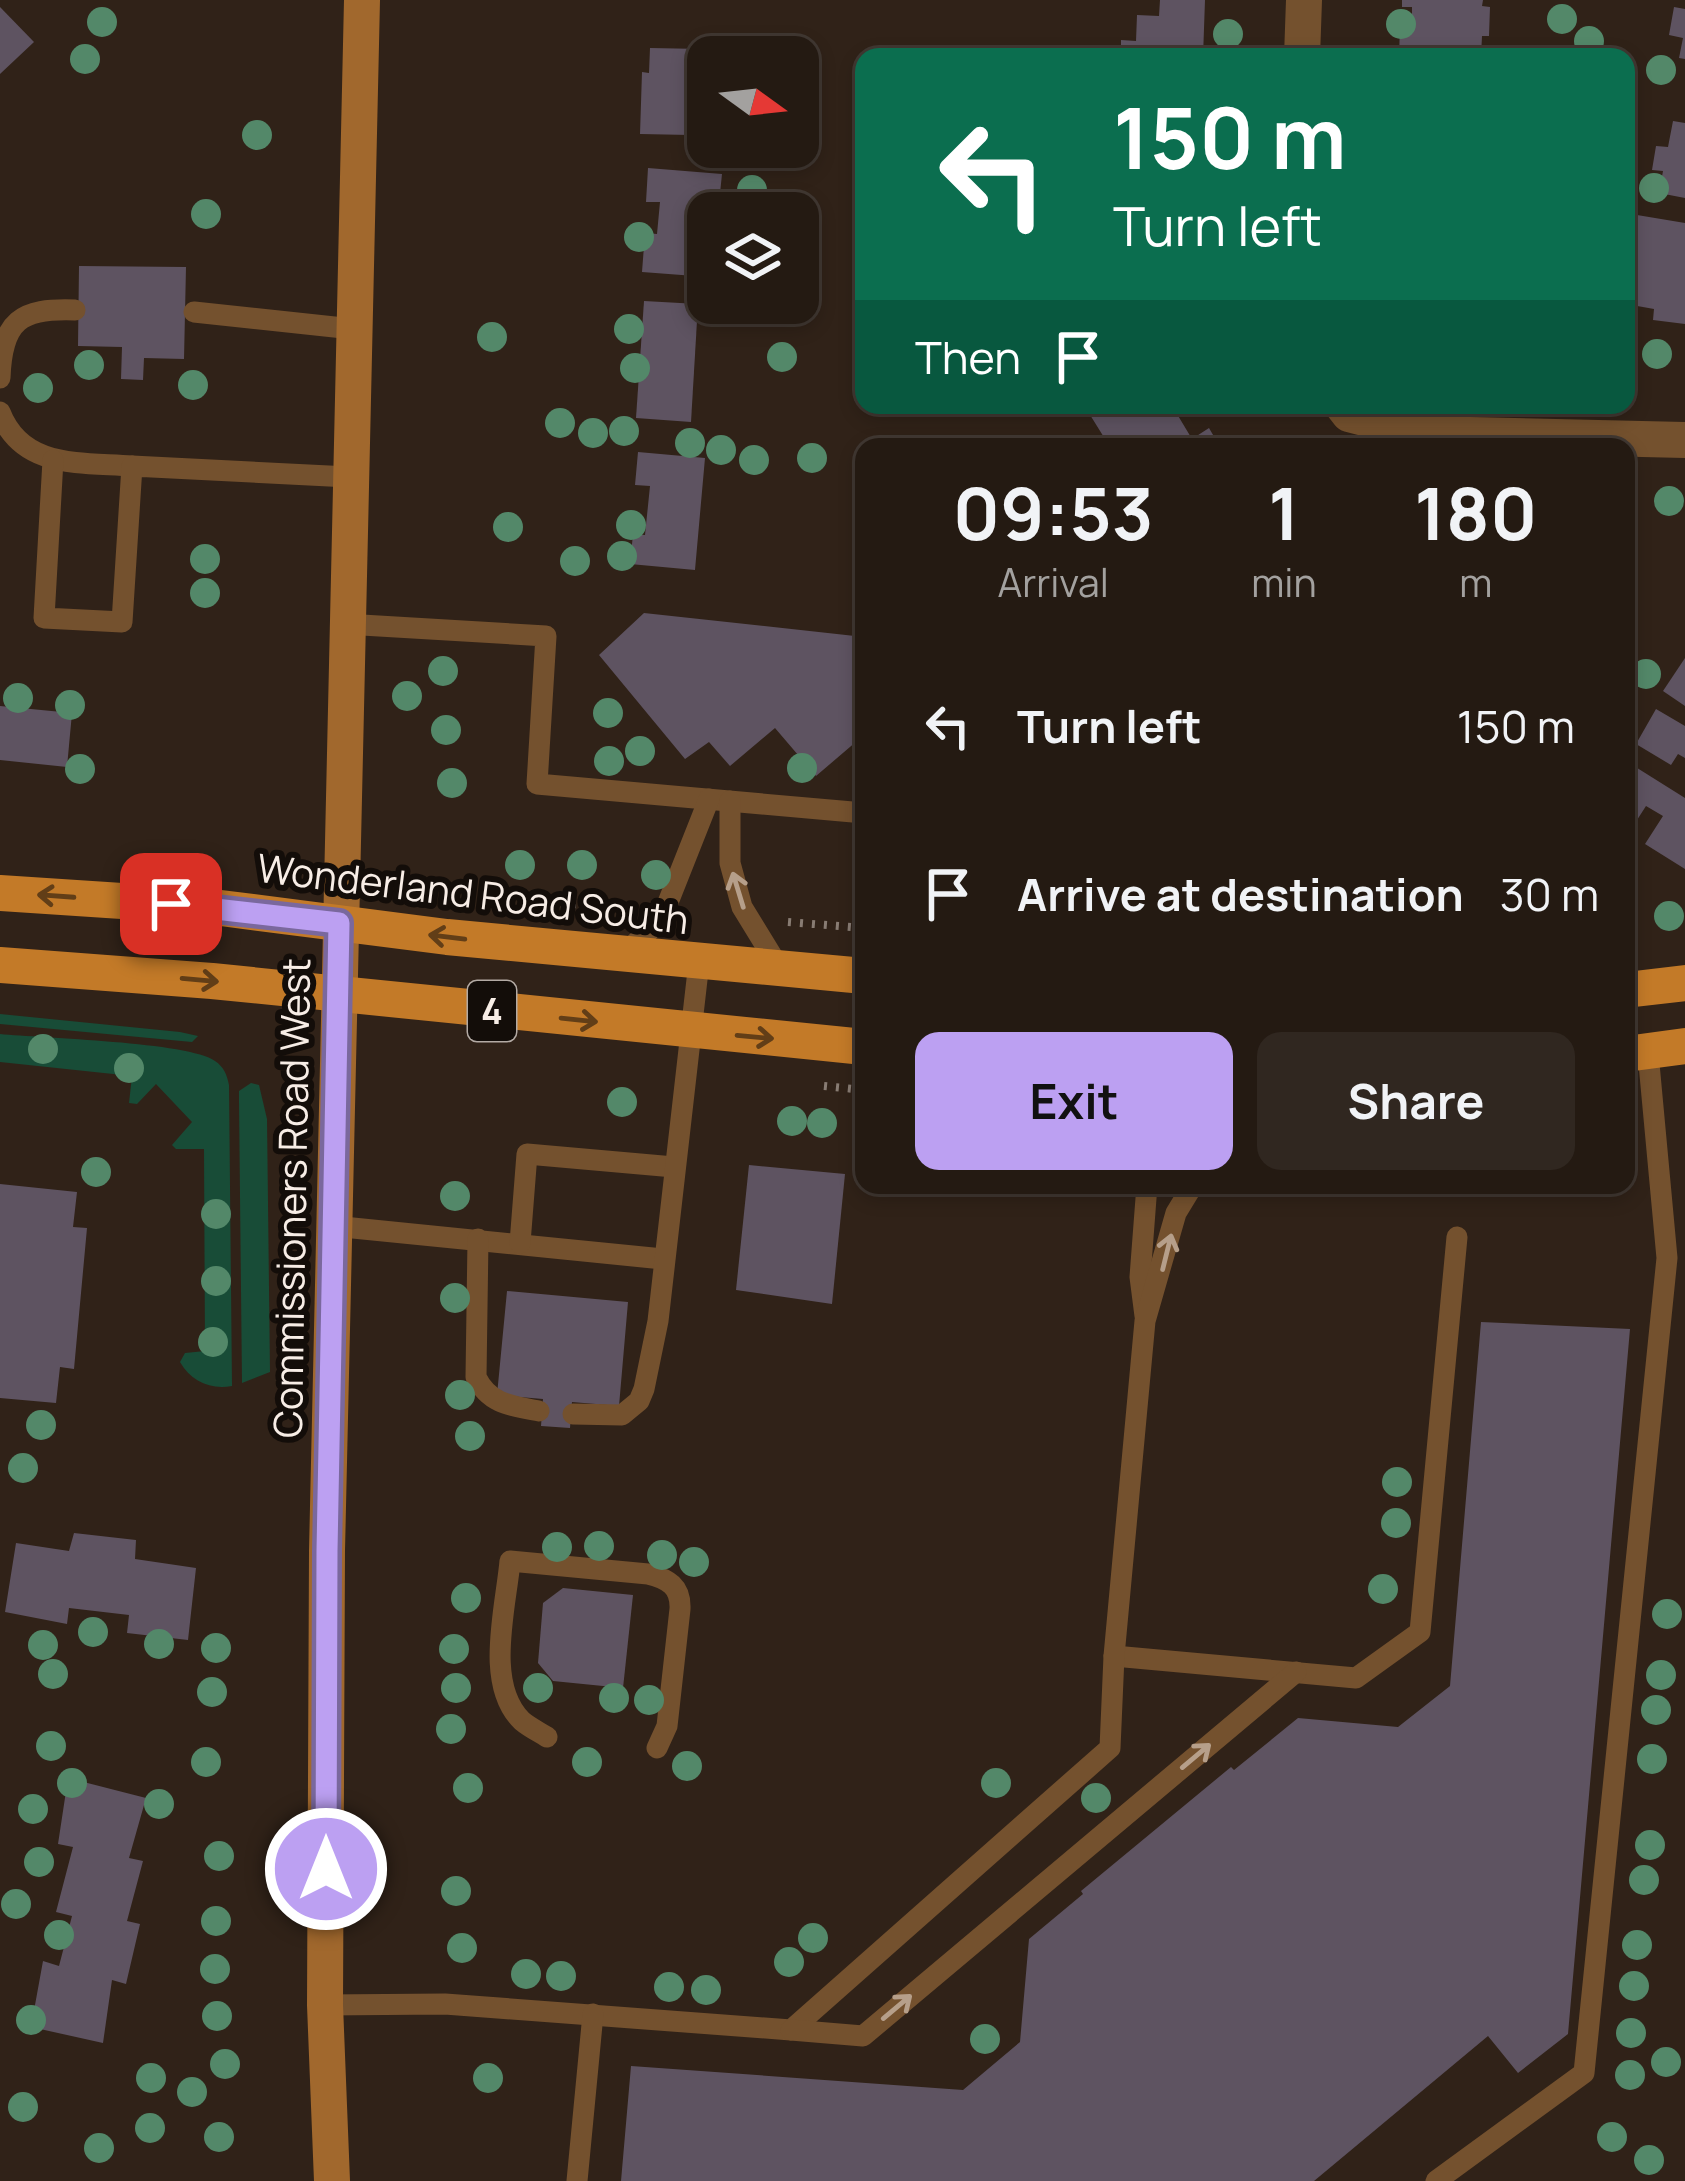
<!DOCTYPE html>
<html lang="en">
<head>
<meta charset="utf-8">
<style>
	:root { --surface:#241a12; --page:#302720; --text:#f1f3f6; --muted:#a3a19f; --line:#413832; --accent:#bca0f2 }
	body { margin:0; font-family:Manrope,sans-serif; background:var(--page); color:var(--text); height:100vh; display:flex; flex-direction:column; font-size:45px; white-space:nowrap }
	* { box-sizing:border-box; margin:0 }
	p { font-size:39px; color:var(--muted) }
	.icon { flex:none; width:66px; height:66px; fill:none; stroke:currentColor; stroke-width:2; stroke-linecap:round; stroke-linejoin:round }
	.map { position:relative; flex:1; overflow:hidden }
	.side { position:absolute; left:855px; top:438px; width:780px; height:756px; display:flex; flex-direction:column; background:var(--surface); border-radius:24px; box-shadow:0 6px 18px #0003,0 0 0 3px var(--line) }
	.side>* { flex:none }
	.guide { position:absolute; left:855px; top:48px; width:780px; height:366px; border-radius:24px; box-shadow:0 6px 18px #0003,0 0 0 3px var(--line); background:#0b6e4f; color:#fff; overflow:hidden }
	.needle { width:78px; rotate:105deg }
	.buttons { position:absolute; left:687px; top:36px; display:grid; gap:24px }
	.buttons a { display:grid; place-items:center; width:132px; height:132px; border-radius:24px; background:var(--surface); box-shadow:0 6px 18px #0003,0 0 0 3px var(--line); font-size:60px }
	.pin { position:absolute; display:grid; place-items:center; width:102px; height:102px; color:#fff; margin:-51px; border-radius:24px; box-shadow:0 6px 18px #0006 }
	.me { position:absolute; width:132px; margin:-66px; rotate:0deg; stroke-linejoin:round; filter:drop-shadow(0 0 9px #0008) }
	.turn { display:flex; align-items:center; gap:42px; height:252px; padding:0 60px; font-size:54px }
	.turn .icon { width:156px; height:156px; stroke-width:2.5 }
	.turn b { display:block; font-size:84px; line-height:102px }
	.then { display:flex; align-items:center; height:114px; padding:0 60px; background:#0003; gap:24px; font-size:45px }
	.eta { display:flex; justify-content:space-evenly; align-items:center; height:204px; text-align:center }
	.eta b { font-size:72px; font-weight:700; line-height:84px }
	.action { display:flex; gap:24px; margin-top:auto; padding:24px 60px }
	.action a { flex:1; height:138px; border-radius:24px; background:var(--accent); color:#111; font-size:48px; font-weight:700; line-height:138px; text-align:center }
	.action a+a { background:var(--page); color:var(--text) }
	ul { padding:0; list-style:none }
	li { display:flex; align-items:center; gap:36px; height:168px; padding:0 60px }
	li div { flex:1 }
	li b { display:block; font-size:45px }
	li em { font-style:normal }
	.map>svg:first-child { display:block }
	.green { fill:#184c37 }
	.building { fill:#5e5361 }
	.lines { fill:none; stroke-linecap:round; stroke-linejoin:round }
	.path { stroke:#887c73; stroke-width:8; stroke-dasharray:3 9; stroke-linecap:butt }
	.lane { stroke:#74512e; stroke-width:21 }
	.street { stroke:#74512e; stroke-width:36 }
	.secondary { stroke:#a1682d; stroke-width:36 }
	.primary { stroke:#c37a28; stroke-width:36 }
	.tree { fill:#538869 }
	.oneway { stroke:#b69f8a }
	.oneway2 { stroke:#623e17 }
	.route-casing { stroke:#7a689d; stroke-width:30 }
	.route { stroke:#bca0f2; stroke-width:21 }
	.labels { text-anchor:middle; stroke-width:12; stroke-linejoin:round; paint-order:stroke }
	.shield { fill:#130d09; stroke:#b3aaa4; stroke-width:3 }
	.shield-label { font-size:36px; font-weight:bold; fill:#f7ede6 }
	.street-label { font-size:39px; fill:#f7ede6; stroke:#130d09 }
</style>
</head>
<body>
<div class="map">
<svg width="1685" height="2181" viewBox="0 0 1685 2181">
	<rect width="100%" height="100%" fill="#302218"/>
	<g class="green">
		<path d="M0 1014 180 1032 198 1036 192 1042 0 1024Z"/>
		<path d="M0 1034C40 1038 190 1042 215 1061 224 1067 227 1075 229 1085L232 1386C210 1390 191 1381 180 1362L185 1353 205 1351 204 1149H176L172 1145 192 1122 156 1084 137 1104 129 1103 132 1076 0 1062Z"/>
		<path d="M251 1083 259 1085 267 1119 270 1372 242 1383 239 1101V1091Z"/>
	</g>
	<g class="building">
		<path d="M1160 0H1205L1203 57H1121V40L1136 41 1137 15 1159 16Z"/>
		<path d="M1402 0H1483L1482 6 1490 7 1489 36H1482L1481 57H1399L1400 25H1412V7H1402Z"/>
		<path d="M0 7 34 42 0 74Z"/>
		<path d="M1674 7 1685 9V59L1679 58 1683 38 1669 35Z"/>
		<path d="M650 48 703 49 701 118H691L690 135 640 134 642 72 649 73Z"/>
		<path d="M1673 121 1685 123V198L1659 193 1663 171 1652 170 1656 146 1668 147Z"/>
		<path d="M648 168 722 174 718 213H708V277L642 272 645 233 657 234 660 202H646Z"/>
		<path d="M1637 215 1685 223V324L1653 320 1654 309 1626 304Z"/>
		<path d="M79 266 186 267 184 359 144 358 143 380 121 379 122 347 78 346Z"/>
		<path d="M644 301 698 304 691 422 636 418Z"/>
		<path d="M1095 405H1181L1174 409 1192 439 1209 428 1220 447H1110L1087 410Z"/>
		<path d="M638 452 705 458 695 570 630 564 633 534 645 535 650 486 635 485Z"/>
		<path d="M644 613 864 637V735L816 776 775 728 730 766 709 742 685 759 599 655Z"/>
		<path d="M1685 658V706L1663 691Z"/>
		<path d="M0 706 72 713 67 767 0 760Z"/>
		<path d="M1656 709 1685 726V758L1678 754 1671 765 1636 744Z"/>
		<path d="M1626 761 1685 798V869L1645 844 1663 816 1646 806 1637 820 1626 813Z"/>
		<path d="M749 1165 845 1174 832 1304 736 1290Z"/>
		<path d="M0 1184 77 1192 73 1227 87 1228 74 1369 60 1367 56 1403 0 1398Z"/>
		<path d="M507 1291 628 1302 619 1406 572 1402 570 1428 541 1426 543 1399 497 1395Z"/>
		<path d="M1481 1322 1630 1329 1568 2034 1518 2073 1488 2036 1314 2181H621L631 2066 963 2090 1020 2042 1029 1939 1083 1894 1081 1891 1231 1767 1234 1770 1298 1718 1398 1727 1450 1686Z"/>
		<path d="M74 1533 136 1540 135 1559 196 1568 188 1640 127 1633 129 1615 69 1608 67 1624 5 1612 16 1543 69 1551Z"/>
		<path d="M563 1588 633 1595 623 1688 553 1681 538 1663 543 1603Z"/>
		<path d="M68 1778 146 1798 129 1858 143 1861 127 1921 140 1924 126 1984 112 1980 103 2043 31 2027 43 1961 59 1966 72 1916 56 1912 73 1847 58 1844Z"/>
	</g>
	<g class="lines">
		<g class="path">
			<path d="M537 903 630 906"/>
			<path d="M788 922 864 928"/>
			<path d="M824 1086 864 1090"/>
		</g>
		<g class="lane">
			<path d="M194 312 353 329"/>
			<path d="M0 378C2 320 21 308 75 310"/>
			<path d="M0 412C22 469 80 462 132 466"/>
			<path d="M53 460 44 618 122 622 132 466 349 477"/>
			<path d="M345 624 546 636 537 784 864 813"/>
			<path d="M730 801V863L742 907 780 969"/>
			<path d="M624 954 654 926 667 905 709 799"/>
			<path d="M333 1226 663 1259"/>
			<path d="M478 1239 476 1377C489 1404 511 1406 539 1411"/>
			<path d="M520 1243 527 1154 674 1167"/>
			<path d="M1145 1316 1140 1277 1147 1185"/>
			<path d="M573 1414 622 1415 639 1401 644 1389 658 1321 699 962"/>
			<path d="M1114 1656 1356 1678 1420 1632 1457 1237"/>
			<path d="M547 1737C539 1732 529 1727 522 1721 484 1684 506 1608 510 1561L648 1574C668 1579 681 1586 680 1609L667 1726 657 1748"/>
			<path d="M325 2005 445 2004 791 2030 1110 1748 1114 1656 1145 1321 1176 1213 1193 1185"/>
			<path d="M791 2030 863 2036 1296 1672"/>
			<path d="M577 2181 593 2014"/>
			<path d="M1436 2181 1584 2073 1667 1258 1648 1053"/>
		</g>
		<g class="street">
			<path d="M1302 57 1304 0"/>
			<path d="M1342 405 1349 414 1426 434 1685 440"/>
		</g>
		<path class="secondary" d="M332 2181 325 2005 327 1551 362 0"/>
		<g class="primary">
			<path d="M0 893 213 907 447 937 864 976"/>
			<path d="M0 965 212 981 864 1047"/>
			<path d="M1626 990 1685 983"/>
			<path d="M1626 1054 1685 1046"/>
		</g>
	</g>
	<g class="tree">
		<circle cx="1562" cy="19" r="15"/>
		<circle cx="102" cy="22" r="15"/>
		<circle cx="1401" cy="24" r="15"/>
		<circle cx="1228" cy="34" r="15"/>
		<circle cx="1589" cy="41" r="15"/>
		<circle cx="85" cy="59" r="15"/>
		<circle cx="1661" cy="70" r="15"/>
		<circle cx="257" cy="135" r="15"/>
		<circle cx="1654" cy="188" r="15"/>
		<circle cx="752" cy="190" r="15"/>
		<circle cx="206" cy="214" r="15"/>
		<circle cx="639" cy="237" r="15"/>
		<circle cx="629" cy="329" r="15"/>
		<circle cx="492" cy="337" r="15"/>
		<circle cx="1657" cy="354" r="15"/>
		<circle cx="782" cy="357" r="15"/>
		<circle cx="89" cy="365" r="15"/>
		<circle cx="635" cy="368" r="15"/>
		<circle cx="193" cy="385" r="15"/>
		<circle cx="38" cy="388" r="15"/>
		<circle cx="560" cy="423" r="15"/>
		<circle cx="624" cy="431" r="15"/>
		<circle cx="593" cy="433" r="15"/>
		<circle cx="690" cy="443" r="15"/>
		<circle cx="721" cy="450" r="15"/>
		<circle cx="812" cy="458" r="15"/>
		<circle cx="754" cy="460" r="15"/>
		<circle cx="1669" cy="501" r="15"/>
		<circle cx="631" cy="525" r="15"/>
		<circle cx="508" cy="527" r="15"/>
		<circle cx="622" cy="556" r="15"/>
		<circle cx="205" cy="559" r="15"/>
		<circle cx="575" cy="561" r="15"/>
		<circle cx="205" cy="593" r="15"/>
		<circle cx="443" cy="671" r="15"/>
		<circle cx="1646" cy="674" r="15"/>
		<circle cx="407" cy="696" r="15"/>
		<circle cx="18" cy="698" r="15"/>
		<circle cx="70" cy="705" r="15"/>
		<circle cx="608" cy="713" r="15"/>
		<circle cx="446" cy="730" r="15"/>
		<circle cx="640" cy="751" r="15"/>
		<circle cx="609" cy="761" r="15"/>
		<circle cx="802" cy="768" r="15"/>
		<circle cx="80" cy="769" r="15"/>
		<circle cx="452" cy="783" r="15"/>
		<circle cx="520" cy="865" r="15"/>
		<circle cx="582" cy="865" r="15"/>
		<circle cx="656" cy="875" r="15"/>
		<circle cx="1669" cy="916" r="15"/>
		<circle cx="43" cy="1049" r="15"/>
		<circle cx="129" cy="1068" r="15"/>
		<circle cx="622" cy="1102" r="15"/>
		<circle cx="792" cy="1121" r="15"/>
		<circle cx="822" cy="1123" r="15"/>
		<circle cx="96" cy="1172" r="15"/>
		<circle cx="455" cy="1196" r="15"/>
		<circle cx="216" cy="1214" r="15"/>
		<circle cx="216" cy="1281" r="15"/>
		<circle cx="455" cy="1298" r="15"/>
		<circle cx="213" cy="1342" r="15"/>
		<circle cx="460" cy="1395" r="15"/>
		<circle cx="41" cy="1425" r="15"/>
		<circle cx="470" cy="1436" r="15"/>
		<circle cx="23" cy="1468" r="15"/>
		<circle cx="1397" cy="1482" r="15"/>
		<circle cx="1396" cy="1523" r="15"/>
		<circle cx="599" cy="1546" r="15"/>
		<circle cx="557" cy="1547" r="15"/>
		<circle cx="662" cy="1555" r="15"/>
		<circle cx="694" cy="1562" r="15"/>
		<circle cx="1383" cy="1589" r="15"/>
		<circle cx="466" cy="1598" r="15"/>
		<circle cx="1667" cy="1614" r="15"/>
		<circle cx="93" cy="1632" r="15"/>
		<circle cx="159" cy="1644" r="15"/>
		<circle cx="43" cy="1645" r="15"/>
		<circle cx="216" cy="1648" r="15"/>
		<circle cx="454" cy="1649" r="15"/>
		<circle cx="53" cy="1674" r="15"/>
		<circle cx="1661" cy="1675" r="15"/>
		<circle cx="456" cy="1688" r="15"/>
		<circle cx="538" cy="1688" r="15"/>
		<circle cx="212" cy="1692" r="15"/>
		<circle cx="614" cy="1698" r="15"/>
		<circle cx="649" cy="1700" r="15"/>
		<circle cx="1656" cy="1710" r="15"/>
		<circle cx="451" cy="1729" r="15"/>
		<circle cx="51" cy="1746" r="15"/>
		<circle cx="1652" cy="1759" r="15"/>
		<circle cx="206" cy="1762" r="15"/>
		<circle cx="587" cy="1762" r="15"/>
		<circle cx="687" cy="1766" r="15"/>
		<circle cx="72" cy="1783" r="15"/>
		<circle cx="996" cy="1783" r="15"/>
		<circle cx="468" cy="1788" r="15"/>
		<circle cx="1096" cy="1798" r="15"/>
		<circle cx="159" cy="1804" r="15"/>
		<circle cx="33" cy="1809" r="15"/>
		<circle cx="1650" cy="1845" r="15"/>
		<circle cx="219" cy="1856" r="15"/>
		<circle cx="39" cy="1862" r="15"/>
		<circle cx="1644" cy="1880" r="15"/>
		<circle cx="456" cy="1891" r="15"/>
		<circle cx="16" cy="1904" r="15"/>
		<circle cx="216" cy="1921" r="15"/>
		<circle cx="59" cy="1935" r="15"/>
		<circle cx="813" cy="1938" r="15"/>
		<circle cx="1637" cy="1945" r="15"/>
		<circle cx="462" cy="1948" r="15"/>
		<circle cx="789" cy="1962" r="15"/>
		<circle cx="215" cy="1969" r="15"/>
		<circle cx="526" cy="1974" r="15"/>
		<circle cx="561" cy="1976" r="15"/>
		<circle cx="1634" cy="1986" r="15"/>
		<circle cx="669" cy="1987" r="15"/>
		<circle cx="706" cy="1990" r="15"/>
		<circle cx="217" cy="2016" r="15"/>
		<circle cx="31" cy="2020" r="15"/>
		<circle cx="1631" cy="2033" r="15"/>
		<circle cx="985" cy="2039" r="15"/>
		<circle cx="1666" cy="2062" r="15"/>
		<circle cx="225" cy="2064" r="15"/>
		<circle cx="1630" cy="2075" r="15"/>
		<circle cx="151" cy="2078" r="15"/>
		<circle cx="488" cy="2078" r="15"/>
		<circle cx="192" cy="2092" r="15"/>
		<circle cx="23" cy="2107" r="15"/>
		<circle cx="150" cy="2128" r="15"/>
		<circle cx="219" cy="2137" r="15"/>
		<circle cx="1612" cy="2137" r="15"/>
		<circle cx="99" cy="2148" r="15"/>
		<circle cx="1649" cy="2160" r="15"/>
	</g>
	<defs><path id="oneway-shaft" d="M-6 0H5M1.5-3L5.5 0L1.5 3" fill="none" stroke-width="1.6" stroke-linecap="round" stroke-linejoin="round" transform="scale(3)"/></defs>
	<g class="oneway">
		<use href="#oneway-shaft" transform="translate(738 890) rotate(-107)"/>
		<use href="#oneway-shaft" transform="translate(1167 1252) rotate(-76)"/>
		<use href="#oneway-shaft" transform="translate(1196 1756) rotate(-40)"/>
		<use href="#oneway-shaft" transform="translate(897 2007) rotate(-40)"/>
	</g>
	<g class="oneway2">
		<use href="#oneway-shaft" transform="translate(56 896) rotate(-176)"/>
		<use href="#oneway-shaft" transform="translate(447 937) rotate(-173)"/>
		<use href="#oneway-shaft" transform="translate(200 980) rotate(5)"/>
		<use href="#oneway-shaft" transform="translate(579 1020) rotate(6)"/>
		<use href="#oneway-shaft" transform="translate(755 1037) rotate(5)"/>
	</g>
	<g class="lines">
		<g class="route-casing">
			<path id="route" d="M171 904 339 923 327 1551 326 1869"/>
		</g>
		<use href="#route" class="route"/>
	</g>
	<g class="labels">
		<rect class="shield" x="468" y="981" width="48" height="60" rx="9"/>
		<g class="shield-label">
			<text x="492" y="1024">4</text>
		</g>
		<g class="street-label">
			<text transform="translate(473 894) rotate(7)" y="14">Wonderland Road South</text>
			<text transform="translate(292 1198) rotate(-89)" y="14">Commissioners Road West</text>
		</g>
	</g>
</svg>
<div class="buttons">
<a><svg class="needle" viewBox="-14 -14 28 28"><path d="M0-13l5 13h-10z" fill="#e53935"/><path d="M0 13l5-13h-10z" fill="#a3a19f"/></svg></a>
<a><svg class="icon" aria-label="layers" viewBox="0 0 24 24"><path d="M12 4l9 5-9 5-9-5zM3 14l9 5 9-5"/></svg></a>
</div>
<div class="pin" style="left:171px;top:904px;background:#d93025"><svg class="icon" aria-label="arrive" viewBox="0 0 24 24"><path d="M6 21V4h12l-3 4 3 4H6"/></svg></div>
<svg class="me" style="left:326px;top:1869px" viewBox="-20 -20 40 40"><circle r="17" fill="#bca0f2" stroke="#fff" stroke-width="3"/><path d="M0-11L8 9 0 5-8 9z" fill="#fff"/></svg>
<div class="guide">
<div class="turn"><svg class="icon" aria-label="left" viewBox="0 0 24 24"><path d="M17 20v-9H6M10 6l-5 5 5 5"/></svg><div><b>150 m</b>Turn left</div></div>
<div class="then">Then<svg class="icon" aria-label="arrive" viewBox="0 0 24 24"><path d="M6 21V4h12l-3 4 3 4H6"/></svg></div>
</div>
<section class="side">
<div class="eta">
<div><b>09:53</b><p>Arrival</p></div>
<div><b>1</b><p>min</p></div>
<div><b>180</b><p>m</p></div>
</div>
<ul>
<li><svg class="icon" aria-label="left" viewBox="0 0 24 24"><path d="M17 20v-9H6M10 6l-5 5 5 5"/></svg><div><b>Turn left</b></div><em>150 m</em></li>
<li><svg class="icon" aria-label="arrive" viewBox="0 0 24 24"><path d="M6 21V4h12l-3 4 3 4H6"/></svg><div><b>Arrive at destination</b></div><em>30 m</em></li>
</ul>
<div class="action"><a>Exit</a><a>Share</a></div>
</section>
</div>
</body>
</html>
